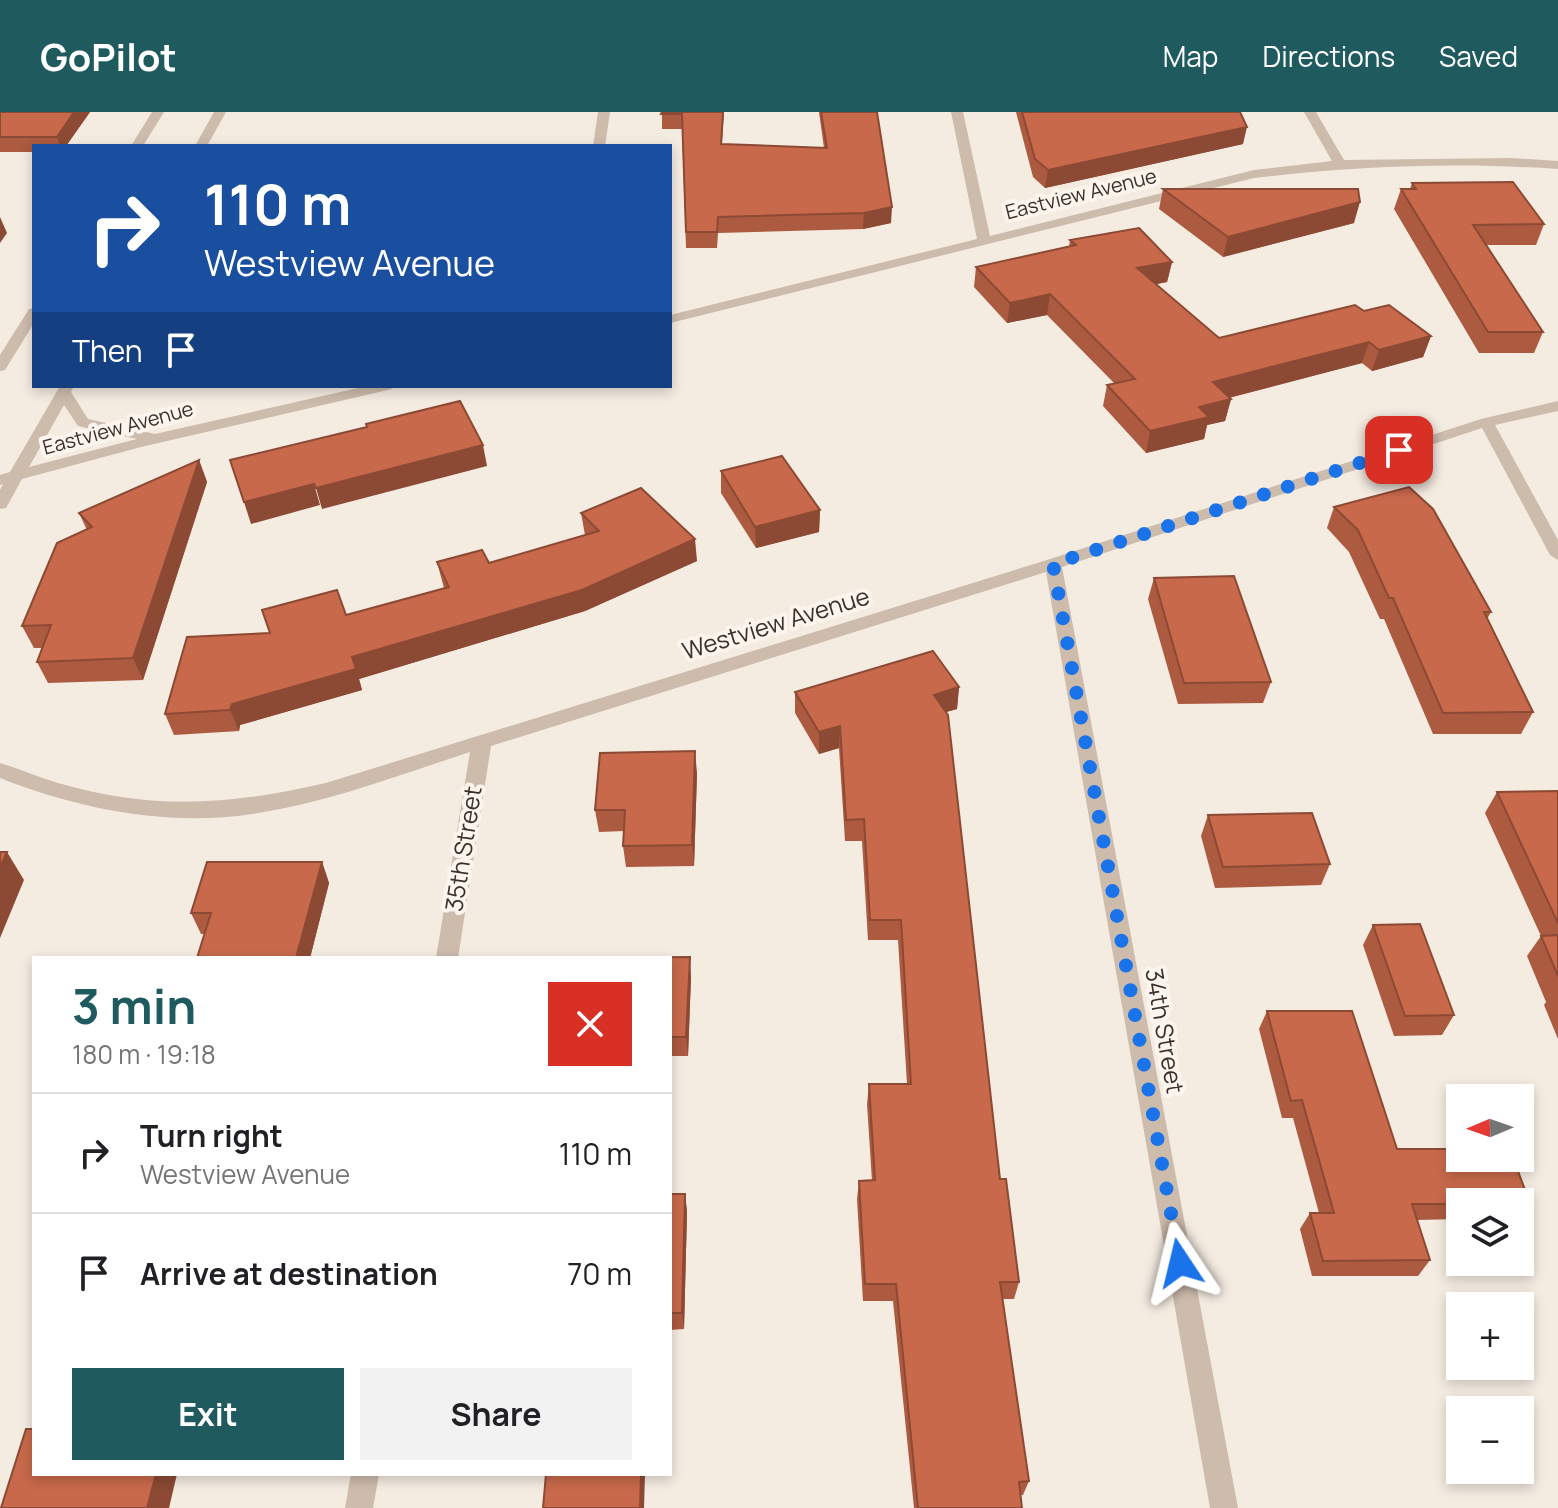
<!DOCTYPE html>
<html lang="en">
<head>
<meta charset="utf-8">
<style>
	:root { --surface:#fff; --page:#f2f2f2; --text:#202124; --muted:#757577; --line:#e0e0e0; --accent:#1f5a5e }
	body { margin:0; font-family:Manrope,sans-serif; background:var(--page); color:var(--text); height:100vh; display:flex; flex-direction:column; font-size:30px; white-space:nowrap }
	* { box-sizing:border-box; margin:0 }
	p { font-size:26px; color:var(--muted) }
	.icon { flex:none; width:44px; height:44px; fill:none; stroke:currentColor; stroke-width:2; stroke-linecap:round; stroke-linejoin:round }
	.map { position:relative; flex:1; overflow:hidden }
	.drawer { position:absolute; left:32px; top:844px; width:640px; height:520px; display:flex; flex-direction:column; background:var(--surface); border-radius:0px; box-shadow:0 4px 12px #0003 }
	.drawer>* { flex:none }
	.guide { position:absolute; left:32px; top:32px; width:640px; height:244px; border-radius:0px; box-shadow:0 4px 12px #0003; background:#1a4fa0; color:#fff; overflow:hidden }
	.needle { width:52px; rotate:268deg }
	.buttons { position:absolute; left:1446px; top:972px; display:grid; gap:16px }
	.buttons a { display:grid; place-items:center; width:88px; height:88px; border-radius:0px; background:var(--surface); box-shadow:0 4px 12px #0003; font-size:40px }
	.pin { position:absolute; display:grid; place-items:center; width:68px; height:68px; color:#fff; margin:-34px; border-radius:16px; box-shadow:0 4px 12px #0006 }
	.me { position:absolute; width:88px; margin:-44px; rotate:350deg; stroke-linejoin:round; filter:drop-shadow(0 0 6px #0008) }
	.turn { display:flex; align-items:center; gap:28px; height:168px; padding:0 40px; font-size:36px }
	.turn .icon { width:104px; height:104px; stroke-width:2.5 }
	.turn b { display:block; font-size:56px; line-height:68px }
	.then { display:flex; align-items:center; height:76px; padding:0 40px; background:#0003; gap:16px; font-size:30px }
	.round { display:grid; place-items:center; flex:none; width:84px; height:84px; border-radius:0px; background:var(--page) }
	.summary { display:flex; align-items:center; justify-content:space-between; height:136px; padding:0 40px }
	h1 { font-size:48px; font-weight:700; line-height:60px; color:var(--accent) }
	.cta { display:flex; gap:16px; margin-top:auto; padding:16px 40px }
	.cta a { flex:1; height:92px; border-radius:0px; background:var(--accent); color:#fff; font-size:32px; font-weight:700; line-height:92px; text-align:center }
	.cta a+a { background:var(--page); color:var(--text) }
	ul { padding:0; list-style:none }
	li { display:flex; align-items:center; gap:24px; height:120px; padding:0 40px; border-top:2px solid var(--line) }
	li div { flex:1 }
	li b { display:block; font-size:30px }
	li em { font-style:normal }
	header { display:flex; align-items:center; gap:48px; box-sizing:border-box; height:112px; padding:0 40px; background:var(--accent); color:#fff }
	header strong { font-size:38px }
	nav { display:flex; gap:44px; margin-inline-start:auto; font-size:28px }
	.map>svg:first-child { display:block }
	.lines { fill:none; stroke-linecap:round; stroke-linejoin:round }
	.minor { fill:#cdbbac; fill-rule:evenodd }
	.wall { fill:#ac5a40 }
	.shaded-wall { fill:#8c4a34 }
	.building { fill:#c8694b; stroke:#8c4a34; stroke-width:2 }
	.route { stroke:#1a73e8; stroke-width:14; stroke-dasharray:0 25.2 }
	.labels { text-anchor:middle; stroke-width:8; stroke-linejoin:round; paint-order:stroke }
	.far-street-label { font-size:20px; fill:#3b302b; stroke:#fbf5ee }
	.street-label { font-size:24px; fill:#3b302b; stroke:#fbf5ee }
</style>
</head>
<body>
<header>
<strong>GoPilot</strong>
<nav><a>Map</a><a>Directions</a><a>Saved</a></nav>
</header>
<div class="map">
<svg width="1558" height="1396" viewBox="0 0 1558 1396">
	<rect width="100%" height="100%" fill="#f4ebe1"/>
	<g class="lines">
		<g class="minor">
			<path d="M152 0H164L143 34H131Z"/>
			<path d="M214 0H226L207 34H195Z"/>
			<path d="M598 0H610L605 34H593Z"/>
			<path d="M951 0H963L990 124 1254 58 1332 49 1304 0H1316L1344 48 1511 46 1558 49V57C1457 50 1355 54 1254 66L670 211V203L977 127Z"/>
			<path d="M34 196V211L5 258 0 259V243L29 197Z"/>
			<path d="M60 274H74L71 280 88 307 155 322 367 274H394L392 277 141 335 22 367 6 396 0 397V378L3 372 0 373V363L10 360ZM64 293 78 314 137 327 29 355Z"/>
			<path d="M1558 289V299L1495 313 1558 428V448L1550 443 1482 316 1062 455 1238 1396H1210L1046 460 491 634 458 846H436L470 640C399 663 327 691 252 702 167 715 79 697 0 666V651C20 657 38 665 58 671 155 699 229 693 326 671L1047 448 1481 307Z"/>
			<path d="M351 1362H379L373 1396H345Z"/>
		</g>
	</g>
	<g class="wall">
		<path d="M0 0H90L66 34H34V40H0Z"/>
		<path d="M662 0H724L722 32 824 36 819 0H877L891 111 863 117 718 121 717 136H686L682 17H662Z"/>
		<path d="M1016 0H1240L1243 32 1045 76 1033 65Z"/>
		<path d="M1412 71 1544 112 1536 133H1486L1543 220 1534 241H1479L1394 97 1401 77H1410Z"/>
		<path d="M1163 77 1354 111 1223 145 1159 97Z"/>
		<path d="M1070 128 1172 150 1167 170 1156 172 1219 226 1364 199 1431 224 1423 245 1372 259 1362 251 1229 286 1231 287 1225 309 1207 313 1204 327 1146 341 1103 294 1107 273 1114 271 1047 203 1007 211 974 175 976 155 1069 135Z"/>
		<path d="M199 348 207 370 143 568 48 571 37 550 43 536H34L22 514 87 418 79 401Z"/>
		<path d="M721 359 820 398 819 420 756 436 721 381Z"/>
		<path d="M1334 395 1491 500 1487 507 1533 600 1521 622H1433L1384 507H1380L1349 440 1327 416Z"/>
		<path d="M581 401 697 449 585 499 359 567 362 578 240 613 239 619 174 623 165 602 270 521 346 503 444 476 437 450 489 451 585 423Z"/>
		<path d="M1154 466 1271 570 1263 591 1178 592 1148 487Z"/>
		<path d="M959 575 957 597 946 600 1000 1067 1019 1170 1014 1187H1002L1029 1369 1023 1383H1021L1022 1396H914L893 1189H863L857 1087 859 1069H872L867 992 869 972H907L898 828H868L862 729H845L839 636 819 642 795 601V580Z"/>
		<path d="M697 661 694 754 626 755 623 734 624 719 599 720 595 698Z"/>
		<path d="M1558 679V927L1544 893 1546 890 1527 844 1541 824 1485 701 1497 680Z"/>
		<path d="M1208 703 1330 752 1321 773 1215 776 1201 724Z"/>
		<path d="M322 750 329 771 310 846H197L205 822H201L191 801Z"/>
		<path d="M1373 813 1454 903 1442 923 1394 924 1363 833Z"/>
		<path d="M670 846 691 865 688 944H670Z"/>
		<path d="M1267 899 1397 1037 1530 1091 1520 1102V1090H1460V1107L1417 1108 1430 1148 1418 1164H1312L1300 1117 1310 1101H1319L1293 1006H1282L1259 917Z"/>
		<path d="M670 1082H685L687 1100 684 1217 670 1218Z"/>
	</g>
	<g class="shaded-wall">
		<path d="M74 0H90L66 34H60L57 25Z"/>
		<path d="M1247 15 1243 32 1045 76 1048 58Z"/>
		<path d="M1360 90 1354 111 1223 145 1228 125Z"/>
		<path d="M892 95 891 111 863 117 864 101Z"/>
		<path d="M0 105 7 121 0 131Z"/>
		<path d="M1172 150 1167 170 1133 177 1137 156Z"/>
		<path d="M1050 182 1047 203 1007 211 1010 191Z"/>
		<path d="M1431 224 1423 245 1372 259 1379 238Z"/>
		<path d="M1369 230 1362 251 1208 291 1213 270Z"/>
		<path d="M1231 287 1225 309 1207 313 1204 327 1146 341 1150 319 1199 295Z"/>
		<path d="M483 333 487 354 322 397 316 376Z"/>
		<path d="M199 348 207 370 143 568 133 546Z"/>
		<path d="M314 372 320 393 251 412 244 390Z"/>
		<path d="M820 398 819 420 756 436 755 415Z"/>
		<path d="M695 427 697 449 585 499 359 567 362 578 240 613 239 619 230 598 232 592 352 545Z"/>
		<path d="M959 575 957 597 932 604 934 583Z"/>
		<path d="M840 614 839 636 819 642V620Z"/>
		<path d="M695 639 697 661 694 754 692 733Z"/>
		<path d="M7 740 24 768 0 826V755Z"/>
		<path d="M322 750 329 771 310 846H296Z"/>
		<path d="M690 845 691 865 688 944 686 925Z"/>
		<path d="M685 1082 687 1100 684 1217 682 1201Z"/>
		<path d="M156 1362H177L169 1396H147Z"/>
		<path d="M641 1362H645L644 1396H640Z"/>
	</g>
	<g class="building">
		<path d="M0 0H74L57 25H0Z"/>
		<path d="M662 0H723L721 32 827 36 821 0H877L892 95 864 101 718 105 717 120H686L682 2H661Z"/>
		<path d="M1022 0H1240L1247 15 1048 58 1035 47Z"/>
		<path d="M1513 70 1544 112 1473 113 1543 220H1488L1401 77H1416L1412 71Z"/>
		<path d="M1163 77H1358L1360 90 1228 125Z"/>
		<path d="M1139 116 1172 150 1137 156 1219 226 1355 193 1364 199 1389 193 1431 224 1379 238 1369 230 1213 270 1231 287 1199 295 1209 305 1150 319 1107 273 1135 267 1050 182 1010 191 976 155 1076 133 1070 128Z"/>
		<path d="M460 289 483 333 316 376 314 372 244 390 230 348 367 315 366 312Z"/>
		<path d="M782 344 820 398 755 415 721 359Z"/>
		<path d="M199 348 133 546 37 550 51 513 22 514 57 431 92 415 79 401Z"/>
		<path d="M1409 375 1433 397 1491 500H1484L1533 600 1443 601 1393 486H1389L1358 418 1334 395Z"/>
		<path d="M641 376 695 427 582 478 352 545 356 557 232 592 230 598 165 602 187 525 270 521 262 498 337 478 346 503 449 475 437 450 482 438 489 451 599 419 581 401Z"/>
		<path d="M1234 464 1271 570 1184 571 1154 466Z"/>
		<path d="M933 539 959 575 934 583 948 603 1000 1067H1006L1019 1170H1000L1029 1369 1019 1370 1022 1396H918L896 1172H865L859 1069 875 1068 869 972H911L901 808H870L864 707 846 708 840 614 819 620 795 580Z"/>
		<path d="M695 639 692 733 623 734 625 698H595L600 641Z"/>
		<path d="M1558 679V811L1497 680Z"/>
		<path d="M1312 701 1330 752 1223 755 1208 703Z"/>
		<path d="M0 740H7L0 755Z"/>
		<path d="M207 750H322L296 846H197L211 801H191Z"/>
		<path d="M1420 812 1454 903 1405 904 1373 813Z"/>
		<path d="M1558 823V864L1541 824Z"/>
		<path d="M690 845 686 925H670V846H563Z"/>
		<path d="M1267 899H1352L1397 1037H1460V1046H1513L1530 1091 1460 1090V1092H1412L1430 1148 1323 1149 1310 1101H1334L1302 988 1291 989Z"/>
		<path d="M670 1082H685L682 1201H670Z"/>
		<path d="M26 1317H34V1362H156L147 1396H1Z"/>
		<path d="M546 1362H641L640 1396H543Z"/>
	</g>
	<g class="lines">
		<path class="route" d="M1180 1151 1053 452 1399 338"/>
	</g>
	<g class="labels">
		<g class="far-street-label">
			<text transform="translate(1081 82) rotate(-14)" y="7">Eastview Avenue</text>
			<text transform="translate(118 316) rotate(-15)" y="7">Eastview Avenue</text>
		</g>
		<g class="street-label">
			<text transform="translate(776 512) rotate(-17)" y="8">Westview Avenue</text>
			<text transform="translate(464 737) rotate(-81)" y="8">35th Street</text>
			<text transform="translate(1164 919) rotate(80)" y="8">34th Street</text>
		</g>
	</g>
</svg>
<div class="buttons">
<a><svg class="needle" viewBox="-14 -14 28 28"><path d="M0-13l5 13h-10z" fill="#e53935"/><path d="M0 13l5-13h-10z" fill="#757577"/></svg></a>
<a><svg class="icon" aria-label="layers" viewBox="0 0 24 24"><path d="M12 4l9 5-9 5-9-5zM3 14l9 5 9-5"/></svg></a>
<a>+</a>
<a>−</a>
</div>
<div class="pin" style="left:1399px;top:338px;background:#d93025"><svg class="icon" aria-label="arrive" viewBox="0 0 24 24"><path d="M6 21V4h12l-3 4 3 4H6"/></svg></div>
<svg class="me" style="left:1180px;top:1151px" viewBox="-20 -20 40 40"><path d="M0-17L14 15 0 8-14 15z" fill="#1a73e8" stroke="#fff" stroke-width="4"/></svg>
<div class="guide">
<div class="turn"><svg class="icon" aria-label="right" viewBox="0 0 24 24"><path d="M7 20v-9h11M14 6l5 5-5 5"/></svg><div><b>110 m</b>Westview Avenue</div></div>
<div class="then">Then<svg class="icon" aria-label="arrive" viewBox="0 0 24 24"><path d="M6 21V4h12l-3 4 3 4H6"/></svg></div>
</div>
<section class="drawer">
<div class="summary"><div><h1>3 min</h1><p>180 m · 19:18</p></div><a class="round" style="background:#d93025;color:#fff"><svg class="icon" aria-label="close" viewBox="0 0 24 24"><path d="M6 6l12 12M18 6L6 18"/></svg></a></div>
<ul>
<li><svg class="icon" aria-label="right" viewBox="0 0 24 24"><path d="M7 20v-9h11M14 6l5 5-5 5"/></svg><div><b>Turn right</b><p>Westview Avenue</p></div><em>110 m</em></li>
<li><svg class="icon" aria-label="arrive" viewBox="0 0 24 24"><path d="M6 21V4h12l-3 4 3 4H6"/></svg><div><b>Arrive at destination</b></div><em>70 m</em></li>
</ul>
<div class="cta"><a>Exit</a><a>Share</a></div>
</section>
</div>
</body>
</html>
